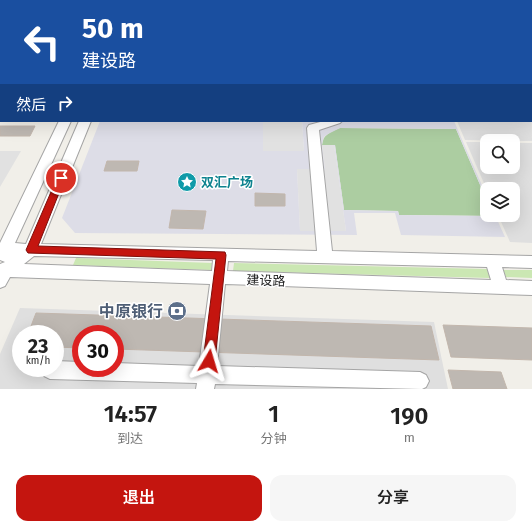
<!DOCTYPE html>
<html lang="zh">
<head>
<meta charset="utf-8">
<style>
	:root { --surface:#fff; --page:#f6f6f6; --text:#222; --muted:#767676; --accent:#c4150f }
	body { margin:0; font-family:"Fira Sans","Noto Sans SC",sans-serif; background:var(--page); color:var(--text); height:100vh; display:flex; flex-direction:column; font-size:15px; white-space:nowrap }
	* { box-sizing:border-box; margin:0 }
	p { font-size:13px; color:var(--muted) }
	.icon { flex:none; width:22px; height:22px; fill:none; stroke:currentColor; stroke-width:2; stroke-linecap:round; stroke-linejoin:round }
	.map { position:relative; height:389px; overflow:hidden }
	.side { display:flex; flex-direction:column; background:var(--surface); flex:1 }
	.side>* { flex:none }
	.guide { position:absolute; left:0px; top:0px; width:532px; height:122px; box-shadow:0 4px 16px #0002; background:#1a4fa0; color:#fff; overflow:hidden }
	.buttons { position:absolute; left:480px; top:134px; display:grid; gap:8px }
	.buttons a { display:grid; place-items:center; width:40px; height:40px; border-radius:8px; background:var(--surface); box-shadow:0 4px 16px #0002; font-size:20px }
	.speed { position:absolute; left:12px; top:325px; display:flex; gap:8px; font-size:20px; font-weight:700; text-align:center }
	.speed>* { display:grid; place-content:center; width:52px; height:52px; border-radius:50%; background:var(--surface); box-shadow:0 4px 16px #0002; line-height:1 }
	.speed small { font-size:10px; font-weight:400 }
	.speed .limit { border:6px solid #d22; background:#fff; color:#111 }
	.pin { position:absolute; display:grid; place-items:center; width:34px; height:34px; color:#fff; margin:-17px; border:2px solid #fff; border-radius:50%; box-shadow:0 1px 4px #0007 }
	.me { position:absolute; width:44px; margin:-22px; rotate:7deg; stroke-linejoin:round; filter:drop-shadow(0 0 3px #0008) }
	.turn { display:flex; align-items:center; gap:14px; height:84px; padding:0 16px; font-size:18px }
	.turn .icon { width:52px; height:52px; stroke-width:2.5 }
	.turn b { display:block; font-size:28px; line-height:34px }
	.then { display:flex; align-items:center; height:38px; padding:0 16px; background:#0003; gap:8px; font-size:15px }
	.eta { display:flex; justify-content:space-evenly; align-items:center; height:68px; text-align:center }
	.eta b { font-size:24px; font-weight:600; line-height:28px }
	.action { display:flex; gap:8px; margin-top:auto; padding:8px 16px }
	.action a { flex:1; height:46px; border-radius:12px; background:var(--accent); color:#fff; font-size:16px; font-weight:600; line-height:46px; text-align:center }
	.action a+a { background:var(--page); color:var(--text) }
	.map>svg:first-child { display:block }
	.residential { fill:#dfdfdf; fill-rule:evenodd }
	.grass { fill:#cbe7b3 }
	.forest { fill:#accda1 }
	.parking { fill:#e1e1e1 }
	.plaza { fill:#dddde7; fill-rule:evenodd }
	.building { fill:#beb8b2; stroke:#c2b6ac }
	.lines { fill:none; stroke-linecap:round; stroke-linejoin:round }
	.minor-casing { stroke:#a5a5a5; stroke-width:2 }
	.minor { fill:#fff; fill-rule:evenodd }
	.route { fill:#c4150f; stroke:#7f0e0a }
	.labels { text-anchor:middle; stroke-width:3; stroke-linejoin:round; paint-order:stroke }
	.culture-label { font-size:13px; font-weight:bold; fill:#0d838f; stroke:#fff; text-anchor:start }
	.street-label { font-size:13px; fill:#212121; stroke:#fff }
	.near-service-label { font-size:16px; font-weight:bold; fill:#4e5e75; stroke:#fff; text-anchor:end }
</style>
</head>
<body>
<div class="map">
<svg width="532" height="389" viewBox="0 0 532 389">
	<rect width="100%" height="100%" fill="#f1efe9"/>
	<g class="residential">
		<path d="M531 49 532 141 465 140 457 121H531Z"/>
		<path d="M466 142H487V167H513V143H532V243L510 242 498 215H513V189L487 190Z"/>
		<path d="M20 308 434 322 448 389H0V354ZM21 334H55V368H21ZM81 334H115V368H81Z"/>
	</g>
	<g class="grass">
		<path d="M76 258 212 263 211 270 73 265Z"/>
		<path d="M234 263 487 269 490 278 233 271Z"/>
		<path d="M503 270H532V278L506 277Z"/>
	</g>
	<path class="forest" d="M340 128 456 129 487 201V215L494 216 399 215 398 211 344 210 335 145H322C322 135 332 131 340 128Z"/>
	<g class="parking">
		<path d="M263 121H302L304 151H263Z"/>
		<path d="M322 145H334L346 231H300L297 169H325Z"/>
		<path d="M0 151H21L0 187Z"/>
	</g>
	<g class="plaza">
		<path d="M147 0H312L313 1H146Z"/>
		<path d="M100 121H263V151H304L302 121H454L487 197V201L456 129 340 128 328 134 324 137 322 145H335L344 210 398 211 399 215 493 216 495 215 505 237 401 235 395 213H354L357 235 75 233 62 218ZM322 145H334L346 231H300L297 169H325ZM107 161H139L137 171H104ZM255 194H285V206H255ZM173 210 206 211 203 229 169 228Z"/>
	</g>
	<g class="building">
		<path d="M0 126H35L30 136H0Z"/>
		<path d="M107 161H139L137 171H104Z"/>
		<path d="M255 193 285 194V206H255Z"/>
		<path d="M172 210 206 211 203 229 169 228Z"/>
		<path d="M36 313 431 326 439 360 115 349V334H81V348L55 347V334H28Z"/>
		<path d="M443 325 532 328V360L451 357Z"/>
		<path d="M448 370 501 372 507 389H453Z"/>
	</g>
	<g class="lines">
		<g class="minor-casing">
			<g id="minor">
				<path d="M319 0H327L328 1H320Z"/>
				<path d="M476 0H484L485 1H477Z"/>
				<rect x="531" y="17" width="1" height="4"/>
				<path d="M59 121H71L15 243 26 244 79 121H91L41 244 317 251 307 128 309 125 324 121H342L340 123 319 130 332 251 532 256V268L502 267 506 280 532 281V295L225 284 217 366 420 372 426 375 429 381 426 387 422 389 215 384 214 389H196L197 383 50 379 44 376 41 370 42 368H55V361L81 362V368H115V363L199 366 210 284 10 277 5 286 0 288V264L5 262 0 260V243ZM34 256 213 260 212 271 24 264ZM228 261 487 267 491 280 227 271Z"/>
			</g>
		</g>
		<use href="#minor" class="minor"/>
	</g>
	<path class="route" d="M61 175 65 178 38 246 225 252 226 255 215 361 213 365 209 367 204 365 203 361 216 259 28 253 26 250 57 178Z"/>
	<defs>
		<g id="sight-disc" transform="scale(1)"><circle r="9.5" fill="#0f9aa8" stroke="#fff"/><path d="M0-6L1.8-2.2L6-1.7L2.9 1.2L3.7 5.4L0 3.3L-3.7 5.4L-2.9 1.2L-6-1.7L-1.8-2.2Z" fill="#fff"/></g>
		<g id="bank-disc" transform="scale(1)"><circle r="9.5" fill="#5c6f8a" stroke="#fff"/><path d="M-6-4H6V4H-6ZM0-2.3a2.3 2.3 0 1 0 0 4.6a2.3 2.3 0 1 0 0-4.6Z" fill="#fff"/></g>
	</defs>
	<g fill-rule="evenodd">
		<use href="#sight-disc" x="187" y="182"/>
		<use href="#bank-disc" x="177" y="311"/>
	</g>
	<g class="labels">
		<g class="culture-label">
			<text x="201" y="187">双汇广场</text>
		</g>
		<g class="street-label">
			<text transform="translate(266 280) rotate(2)" y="5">建设路</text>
		</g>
		<g class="near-service-label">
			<text x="163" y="317">中原银行</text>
		</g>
	</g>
</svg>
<div class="buttons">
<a><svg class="icon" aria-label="search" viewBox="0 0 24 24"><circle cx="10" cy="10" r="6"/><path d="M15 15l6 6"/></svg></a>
<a><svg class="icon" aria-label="layers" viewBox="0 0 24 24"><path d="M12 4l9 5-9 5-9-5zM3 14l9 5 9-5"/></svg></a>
</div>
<div class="speed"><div>23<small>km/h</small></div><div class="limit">30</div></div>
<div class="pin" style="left:61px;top:178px;background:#d93025"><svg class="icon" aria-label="arrive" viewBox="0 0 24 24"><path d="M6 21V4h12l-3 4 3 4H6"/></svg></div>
<svg class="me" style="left:209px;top:361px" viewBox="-20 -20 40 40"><path d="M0-17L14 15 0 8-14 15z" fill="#c4150f" stroke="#fff" stroke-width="4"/></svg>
<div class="guide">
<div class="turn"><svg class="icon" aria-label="left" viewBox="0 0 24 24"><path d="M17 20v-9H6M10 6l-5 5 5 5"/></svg><div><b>50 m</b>建设路</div></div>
<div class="then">然后<svg class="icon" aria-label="right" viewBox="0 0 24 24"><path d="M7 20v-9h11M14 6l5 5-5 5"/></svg></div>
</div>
</div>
<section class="side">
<div class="eta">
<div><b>14:57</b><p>到达</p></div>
<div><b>1</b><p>分钟</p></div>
<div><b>190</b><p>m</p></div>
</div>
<div class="action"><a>退出</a><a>分享</a></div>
</section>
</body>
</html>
